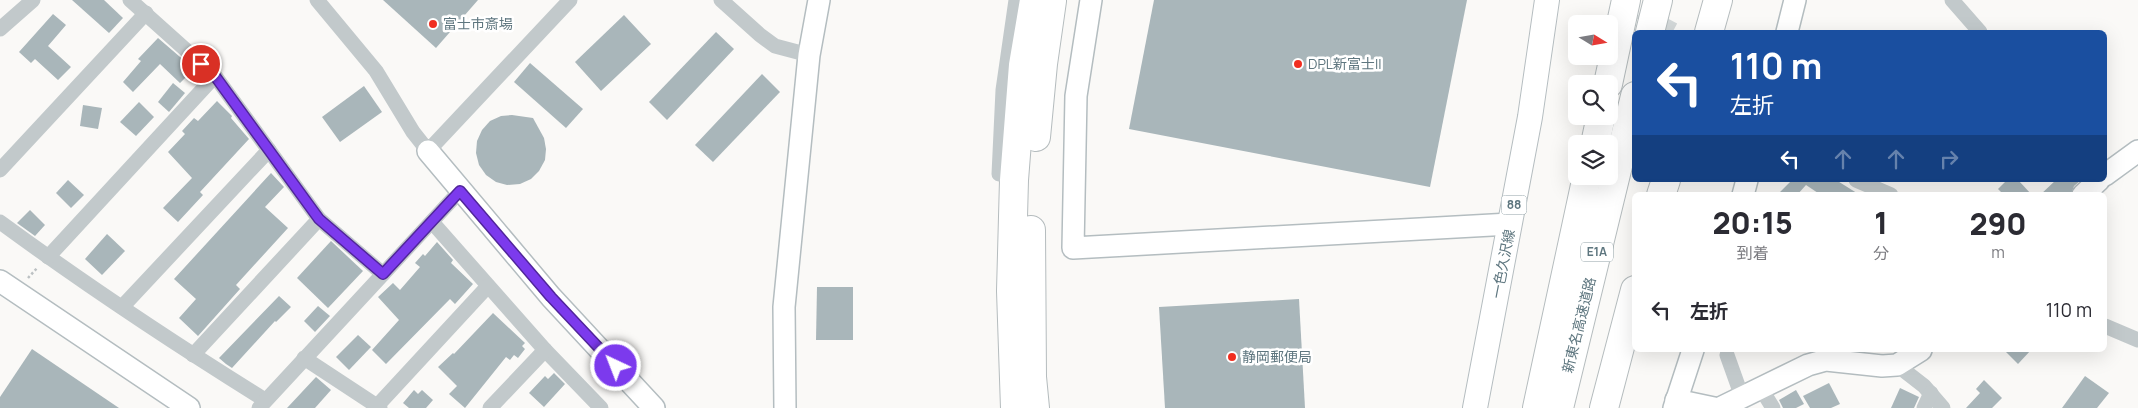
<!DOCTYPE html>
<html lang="ja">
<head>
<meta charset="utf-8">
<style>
	:root { --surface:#fff; --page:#f2f2f3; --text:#2b2b33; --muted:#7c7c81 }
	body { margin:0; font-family:Manrope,"Noto Sans JP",sans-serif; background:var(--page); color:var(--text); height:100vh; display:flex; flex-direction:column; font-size:19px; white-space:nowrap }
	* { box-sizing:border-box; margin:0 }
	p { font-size:16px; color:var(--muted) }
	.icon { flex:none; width:28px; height:28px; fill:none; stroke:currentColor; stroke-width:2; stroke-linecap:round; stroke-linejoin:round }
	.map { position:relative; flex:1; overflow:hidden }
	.drawer { position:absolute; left:1632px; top:192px; width:475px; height:160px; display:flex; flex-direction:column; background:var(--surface); border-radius:8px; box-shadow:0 5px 20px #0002 }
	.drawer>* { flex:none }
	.banner { position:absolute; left:1632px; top:30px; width:475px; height:152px; border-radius:8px; box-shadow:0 5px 20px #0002; background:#1a4fa0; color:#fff; overflow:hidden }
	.needle { width:32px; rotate:101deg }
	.fabs { position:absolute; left:1568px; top:15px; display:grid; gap:10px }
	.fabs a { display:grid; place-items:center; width:50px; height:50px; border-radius:8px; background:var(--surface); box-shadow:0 5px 20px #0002; font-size:25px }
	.pin { position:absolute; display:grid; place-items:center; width:42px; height:42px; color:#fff; margin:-21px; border:2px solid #fff; border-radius:50%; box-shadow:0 1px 5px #0007 }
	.me { position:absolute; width:55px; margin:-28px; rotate:317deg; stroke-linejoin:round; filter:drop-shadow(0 0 4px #0008) }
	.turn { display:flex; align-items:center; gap:18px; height:105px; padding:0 15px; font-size:22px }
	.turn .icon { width:65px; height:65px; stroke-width:2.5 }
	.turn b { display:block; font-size:35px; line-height:42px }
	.lanes { display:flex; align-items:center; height:48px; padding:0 15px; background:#0003; justify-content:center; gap:25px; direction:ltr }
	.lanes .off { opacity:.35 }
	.eta { display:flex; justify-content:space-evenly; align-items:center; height:85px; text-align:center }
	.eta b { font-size:30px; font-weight:800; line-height:35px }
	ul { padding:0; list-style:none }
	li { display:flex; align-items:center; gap:15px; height:65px; padding:0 15px }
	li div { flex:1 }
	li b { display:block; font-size:19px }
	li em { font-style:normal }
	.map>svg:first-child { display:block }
	.building { fill:#a9b6ba }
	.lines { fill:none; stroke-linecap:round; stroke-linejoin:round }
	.street-tunnel { stroke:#d3d8d9; stroke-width:15; stroke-dasharray:15 8; stroke-linecap:butt }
	.secondary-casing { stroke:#b4bdc0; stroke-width:24 }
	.primary-casing { stroke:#b5bdc0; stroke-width:26 }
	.highway-casing { stroke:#b5bcbe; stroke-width:30 }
	.path { stroke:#bcc1c3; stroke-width:2.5; stroke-dasharray:2.5 2.5; stroke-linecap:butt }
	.street { stroke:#c2c9cb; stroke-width:15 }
	.secondary { stroke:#fff; stroke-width:21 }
	.primary { stroke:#fff; stroke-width:24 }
	.highway { stroke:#fff; stroke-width:28 }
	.route-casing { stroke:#51269a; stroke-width:12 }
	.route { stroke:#7c3aed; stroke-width:9 }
	.poi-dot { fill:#f12e20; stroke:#fff; stroke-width:2 }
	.labels { text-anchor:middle; stroke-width:5; stroke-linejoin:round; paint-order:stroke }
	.shield { fill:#fff; stroke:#8e9fa5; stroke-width:1 }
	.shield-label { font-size:12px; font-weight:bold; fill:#5e767f }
	.poi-label { font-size:14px; fill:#5e767f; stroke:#fff; text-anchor:start }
	.street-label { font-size:14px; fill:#5e767f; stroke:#fff }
</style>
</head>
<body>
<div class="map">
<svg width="2138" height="408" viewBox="0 0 2138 408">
	<rect width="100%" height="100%" fill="#faf9f7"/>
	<g class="building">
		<path d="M72 0H104L123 18 109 33Z"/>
		<path d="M383 0H478L436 48Z"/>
		<path d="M1154 0H1467L1430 187 1129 129Z"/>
		<path d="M53 14 66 25 48 46 71 67 58 80 35 59 31 63 19 52Z"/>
		<path d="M624 15 651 44 601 91 575 62Z"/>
		<path d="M716 32 734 49 667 120 649 102Z"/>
		<path d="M158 38 194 69 180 83 160 64 133 92 123 82 141 61 138 59Z"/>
		<path d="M530 63 583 109 566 128 514 82Z"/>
		<path d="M762 74 780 92 713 162 695 145Z"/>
		<path d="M173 83 185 93 169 112 158 102Z"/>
		<path d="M364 86 382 112 340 142 322 117Z"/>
		<path d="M217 101 232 116 231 118 249 139 200 192 203 195 178 222 163 208 192 178 168 152 185 134 182 131 194 118 198 121Z"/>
		<path d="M139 102 154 117 136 136 120 122Z"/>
		<path d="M83 105 102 108 98 129 80 126Z"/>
		<path d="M512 115 533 118 544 138 546 149 545 160 539 171 531 179 520 184 507 185 496 182 486 175 479 165 476 153 477 141 482 130 490 121 501 116Z"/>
		<path d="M271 173 284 187 265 207 288 228 236 285 240 289 198 336 179 318 196 299 174 279Z"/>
		<path d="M68 180 84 195 71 208 56 193Z"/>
		<path d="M1792 180H1836L1860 195H1821L1806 185 1797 195H1777Z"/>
		<path d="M2007 180H2018L2032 195H2004L1998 189Z"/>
		<path d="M2056 180H2081L2074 186 2071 195H2040Z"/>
		<path d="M30 210 45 225 35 236 17 223Z"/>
		<path d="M107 234 125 251 102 275 85 259Z"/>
		<path d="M331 241 363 271 328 308 297 278Z"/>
		<path d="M437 242 453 260 451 263 473 284 455 304 450 299 386 364 372 350 399 320 378 297 393 283 400 290 420 267 415 263 423 254 425 256Z"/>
		<path d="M817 287H853V340H816Z"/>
		<path d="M279 296 291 307 276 322 275 321 232 368 226 364 219 358Z"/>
		<path d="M1299 299 1305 408H1165L1159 307Z"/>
		<path d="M318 306 330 316 315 332 304 321Z"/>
		<path d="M493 313 525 343 522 346 525 349 518 358 514 355 510 360 506 357 465 408 449 394 457 386 438 367 453 353 454 354Z"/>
		<path d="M358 335 371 347 349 370 336 357Z"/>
		<path d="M32 349 119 408H0V397Z"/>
		<path d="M2004 350H2031L2018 364Z"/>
		<path d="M554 373 565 384 544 407 529 393 545 376 548 379Z"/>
		<path d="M2085 376 2109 393 2097 408H2062Z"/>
		<path d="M316 377 331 390 315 408H287Z"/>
		<path d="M1984 380 2002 398 1992 408H1966L1980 393 1976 389Z"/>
		<path d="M1829 383 1840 404 1831 408H1810L1803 396Z"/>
		<path d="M1900 388 1919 397 1914 408H1891Z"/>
		<path d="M414 390 418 394 422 390 433 400 426 408H409L403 403Z"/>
		<path d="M1796 390 1804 404 1796 408H1783L1779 400Z"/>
	</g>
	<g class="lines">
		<path class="street-tunnel" d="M1620 1 1677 32"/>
		<g class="secondary-casing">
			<g id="secondary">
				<path d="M1091 0 1076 96 1073 248 1510 224"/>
				<path d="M1787 32 1795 0"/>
				<path d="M428 151 551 297 654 408"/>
				<path d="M2105 175 2138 151"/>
				<path d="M1743 195 1747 180"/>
				<path d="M2083 195 2099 180"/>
				<path d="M0 281 189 408"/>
				<path d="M1676 400 1714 408"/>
				<path d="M785 408 784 307 809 55 819 0"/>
				<path d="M1674 408 1693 350"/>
				<path d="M1720 408 1808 365 1826 360 1882 366 1897 365 1921 350"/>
			</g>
		</g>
		<g class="primary-casing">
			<path id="primary" d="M1475 408 1530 117 1547 0"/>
		</g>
		<g class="highway-casing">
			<g id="highway">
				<path d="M1650 32 1658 0"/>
				<path d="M1709 32 1718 0"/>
				<path d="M1608 84 1626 0"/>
				<path d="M1036 137 1043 64 1052 1"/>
				<path d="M1595 144 1601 116"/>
				<path d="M1661 195 1666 180"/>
				<path d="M1031 230 1032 377 1035 408"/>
				<path d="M1015 408 1011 291 1014 180 1023 65 1034 0"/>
				<path d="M1537 408 1587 176"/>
				<path d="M1559 408 1635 96"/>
				<path d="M1604 408 1635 290"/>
			</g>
		</g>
		<path class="path" d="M28 278 38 267"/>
		<g class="street">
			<path d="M130 0 215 76 319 219 383 274"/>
			<path d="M317 0 376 71 413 132 428 151 570 0"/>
			<path d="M721 0 760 35 775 46 809 55"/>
			<path d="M1952 0 1980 32"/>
			<path d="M0 29 33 0"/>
			<path d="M0 170 146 13"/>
			<path d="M999 174 1003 90 1016 0"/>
			<path d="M1856 180 1891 195"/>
			<path d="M0 222C86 285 175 344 265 400"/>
			<path d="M432 222 545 350 601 408"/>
			<path d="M48 257 215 76"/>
			<path d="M122 307 269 150"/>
			<path d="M2105 326 2138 340"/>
			<path d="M193 355 319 219"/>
			<path d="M1727 355 1742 397"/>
			<path d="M304 358 380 408"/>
			<path d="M1897 365 1924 386 1943 408"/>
			<path d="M1760 387 1773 408"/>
			<path d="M377 406 488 286"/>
			<path d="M259 408 460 191"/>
			<path d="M490 408 545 350"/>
			<path d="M1924 408 1931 393"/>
		</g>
		<use href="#secondary" class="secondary"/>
		<use href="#primary" class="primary"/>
		<use href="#highway" class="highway"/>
	</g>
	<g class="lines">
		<g class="route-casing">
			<path id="route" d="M201 64 215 76 319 219 383 274 460 191 551 297 616 366"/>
		</g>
		<use href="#route" class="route"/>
	</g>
	<g class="poi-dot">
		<circle cx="433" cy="24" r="5"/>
		<circle cx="1298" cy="64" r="5"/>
		<circle cx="1232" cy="357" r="5"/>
	</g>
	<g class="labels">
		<g class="shield">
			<rect x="1501.5" y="195.5" width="25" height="19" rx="4"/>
			<rect x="1581" y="242.5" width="32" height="19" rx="4"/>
		</g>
		<g class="shield-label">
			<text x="1514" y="209">88</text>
			<text x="1597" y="256">E1A</text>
		</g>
		<g class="poi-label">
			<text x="443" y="29">富士市斎場</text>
			<text x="1308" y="69">DPL新富士II</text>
			<text x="1242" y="362">静岡郵便局</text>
		</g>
		<g class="street-label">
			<text transform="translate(1503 264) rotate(-79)" y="5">一色久沢線</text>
			<text transform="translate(1579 325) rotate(-76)" y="5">新東名高速道路</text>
		</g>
	</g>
</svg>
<div class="fabs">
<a><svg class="needle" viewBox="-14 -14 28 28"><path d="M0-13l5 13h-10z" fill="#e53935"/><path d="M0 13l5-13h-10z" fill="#7c7c81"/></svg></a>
<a><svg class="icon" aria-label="search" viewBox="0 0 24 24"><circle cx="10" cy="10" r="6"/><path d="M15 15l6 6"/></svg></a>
<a><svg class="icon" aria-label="layers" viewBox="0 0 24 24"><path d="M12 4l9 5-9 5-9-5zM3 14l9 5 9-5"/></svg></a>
</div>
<div class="pin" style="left:201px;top:64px;background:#d93025"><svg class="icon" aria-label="arrive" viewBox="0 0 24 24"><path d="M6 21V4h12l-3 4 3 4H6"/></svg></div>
<svg class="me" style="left:616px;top:366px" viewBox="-20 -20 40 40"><circle r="17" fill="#7c3aed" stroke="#fff" stroke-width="3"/><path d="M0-11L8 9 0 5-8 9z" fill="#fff"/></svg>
<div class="banner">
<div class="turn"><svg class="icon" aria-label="left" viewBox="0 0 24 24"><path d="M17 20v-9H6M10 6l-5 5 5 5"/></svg><div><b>110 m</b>左折</div></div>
<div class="lanes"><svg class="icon" aria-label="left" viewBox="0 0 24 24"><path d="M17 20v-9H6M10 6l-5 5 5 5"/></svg><svg class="icon off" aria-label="ahead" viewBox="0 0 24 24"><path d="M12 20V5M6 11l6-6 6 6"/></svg><svg class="icon off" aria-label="ahead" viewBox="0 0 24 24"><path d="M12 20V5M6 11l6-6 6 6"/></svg><svg class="icon off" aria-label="right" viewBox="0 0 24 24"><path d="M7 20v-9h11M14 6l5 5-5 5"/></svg></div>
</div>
<section class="drawer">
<div class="eta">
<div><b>20:15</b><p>到着</p></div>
<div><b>1</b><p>分</p></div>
<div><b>290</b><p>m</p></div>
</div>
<ul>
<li><svg class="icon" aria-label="left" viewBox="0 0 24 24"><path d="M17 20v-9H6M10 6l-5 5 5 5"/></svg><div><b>左折</b></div><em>110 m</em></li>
</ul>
</section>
</div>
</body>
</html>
